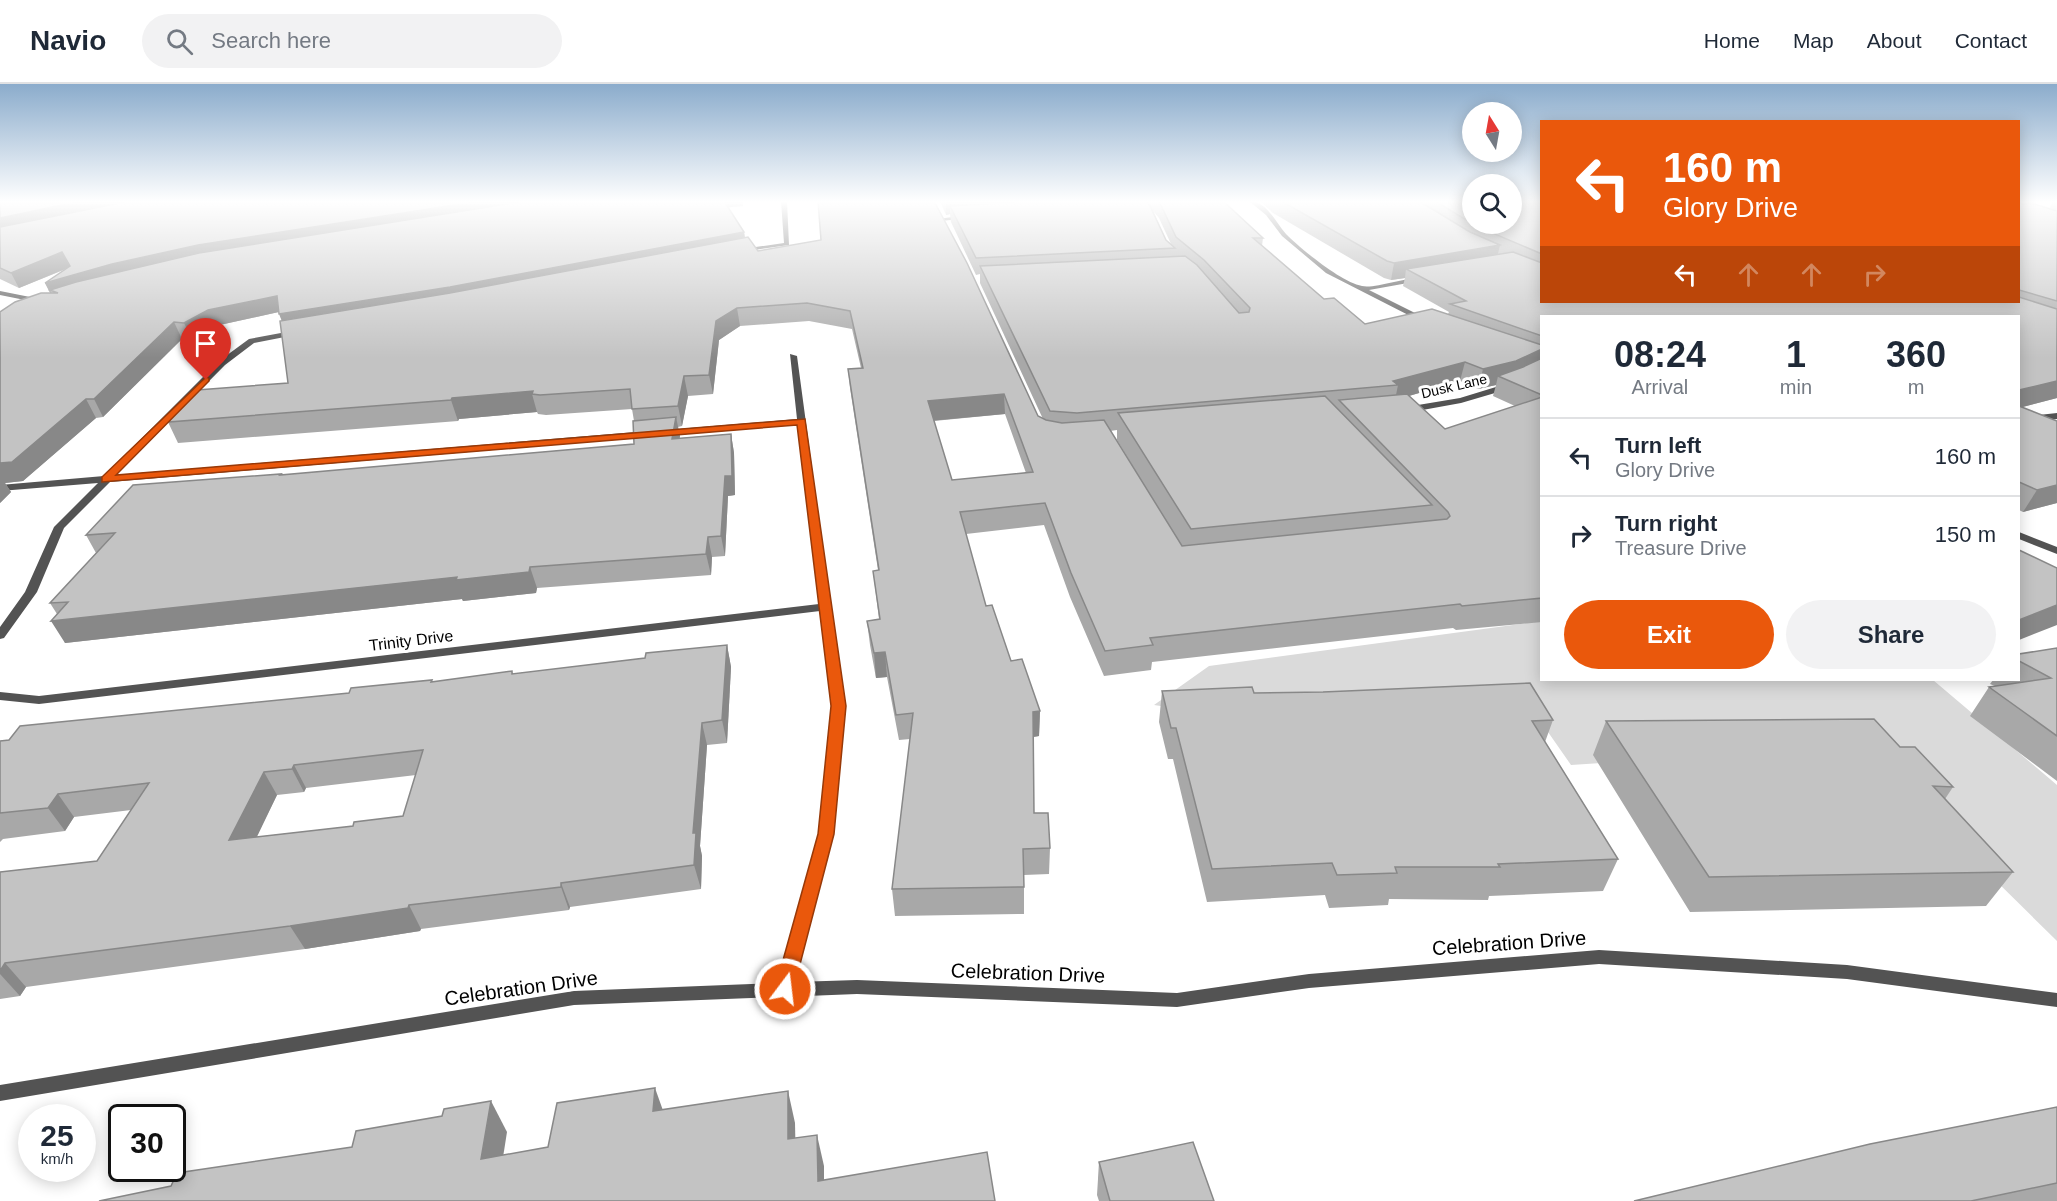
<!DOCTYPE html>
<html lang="en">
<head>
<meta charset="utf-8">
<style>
	:root { --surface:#fff; --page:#f2f2f3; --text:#1f2937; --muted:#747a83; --line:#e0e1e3; --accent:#ea580c }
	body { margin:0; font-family:Helvetica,sans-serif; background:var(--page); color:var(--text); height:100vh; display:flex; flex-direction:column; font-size:22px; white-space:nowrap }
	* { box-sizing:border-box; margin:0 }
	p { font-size:20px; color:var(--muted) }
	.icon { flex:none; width:33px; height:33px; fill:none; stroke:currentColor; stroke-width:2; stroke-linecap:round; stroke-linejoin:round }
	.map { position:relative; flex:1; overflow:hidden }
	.panel { position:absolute; left:1540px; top:231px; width:480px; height:366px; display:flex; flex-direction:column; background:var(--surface); border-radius:0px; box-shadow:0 3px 15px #0003 }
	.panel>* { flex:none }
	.guide { position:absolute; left:1540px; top:36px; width:480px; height:183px; border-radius:0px; box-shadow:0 3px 15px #0003; background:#ea580c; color:#fff; overflow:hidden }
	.needle { width:39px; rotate:349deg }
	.buttons { position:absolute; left:1462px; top:18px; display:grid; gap:12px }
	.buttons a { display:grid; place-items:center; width:60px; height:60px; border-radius:50%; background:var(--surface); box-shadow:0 3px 15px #0003; font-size:30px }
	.speed { position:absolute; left:18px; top:1020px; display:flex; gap:12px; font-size:30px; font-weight:700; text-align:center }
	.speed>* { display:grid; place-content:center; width:78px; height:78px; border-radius:50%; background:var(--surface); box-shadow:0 3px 15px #0003; line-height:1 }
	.speed small { font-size:15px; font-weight:400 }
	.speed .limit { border:3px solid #111; border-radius:9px; background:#fff; color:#111 }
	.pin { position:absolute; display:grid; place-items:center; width:51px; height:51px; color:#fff; margin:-62px -26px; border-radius:50% 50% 50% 0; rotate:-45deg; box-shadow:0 0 6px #0007 }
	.pin .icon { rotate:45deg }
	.me { position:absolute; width:66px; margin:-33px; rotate:15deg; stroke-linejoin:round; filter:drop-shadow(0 0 4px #0008) }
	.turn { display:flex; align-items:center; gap:21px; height:126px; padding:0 24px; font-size:27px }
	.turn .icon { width:78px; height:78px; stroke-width:2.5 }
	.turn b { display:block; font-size:42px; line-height:51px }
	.lanes { display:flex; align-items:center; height:57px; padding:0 24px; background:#0003; justify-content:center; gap:30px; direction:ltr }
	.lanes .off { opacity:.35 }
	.eta { display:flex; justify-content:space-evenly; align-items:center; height:102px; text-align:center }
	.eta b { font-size:36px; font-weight:700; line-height:42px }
	.action { display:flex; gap:12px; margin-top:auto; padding:12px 24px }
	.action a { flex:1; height:69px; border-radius:36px; background:var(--accent); color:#fff; font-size:24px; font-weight:700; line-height:69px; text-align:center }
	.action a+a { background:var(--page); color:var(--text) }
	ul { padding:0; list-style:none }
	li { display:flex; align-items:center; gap:18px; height:78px; padding:0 24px; border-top:2px solid var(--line) }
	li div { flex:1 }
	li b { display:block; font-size:22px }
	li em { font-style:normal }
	header { display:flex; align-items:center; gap:36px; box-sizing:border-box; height:84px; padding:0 30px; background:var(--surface); border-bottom:2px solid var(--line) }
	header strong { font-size:28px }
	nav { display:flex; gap:33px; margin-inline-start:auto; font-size:21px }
	.search { width:420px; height:54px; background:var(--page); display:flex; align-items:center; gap:15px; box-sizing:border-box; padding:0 21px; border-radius:33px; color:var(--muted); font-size:22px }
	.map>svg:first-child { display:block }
	.green { fill:#dadada }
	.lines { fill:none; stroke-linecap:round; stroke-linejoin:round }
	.minor { fill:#535353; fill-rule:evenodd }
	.wall { fill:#a8a8a8; fill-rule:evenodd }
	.shaded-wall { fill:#888 }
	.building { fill:#c3c3c3; stroke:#888; stroke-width:1.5; fill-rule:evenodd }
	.route { fill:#ea580c; stroke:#983908; stroke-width:1.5 }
	.labels { text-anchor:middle; stroke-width:6; stroke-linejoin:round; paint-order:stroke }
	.far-street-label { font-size:14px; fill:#000; stroke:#fff }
	.street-label { font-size:16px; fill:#000; stroke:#fff }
	.near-street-label { font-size:20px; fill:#000; stroke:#fff }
</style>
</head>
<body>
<header>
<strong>Navio</strong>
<div class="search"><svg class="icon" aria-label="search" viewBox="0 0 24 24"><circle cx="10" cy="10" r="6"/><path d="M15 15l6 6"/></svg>Search here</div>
<nav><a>Home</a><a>Map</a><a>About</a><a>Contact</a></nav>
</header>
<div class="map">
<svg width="2057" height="1117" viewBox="0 0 2057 1117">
	<rect width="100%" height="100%" fill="#fff"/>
	<path class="green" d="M1542 537V596H1933L2057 701V857L1859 662 1571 681 1525 615 1240 634 1154 621 1209 582Z"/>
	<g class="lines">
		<g class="minor">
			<path d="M781 117H787L789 161 740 168V166L742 165 784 159Z"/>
			<path d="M1249 117C1267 117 1275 138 1286 150 1301 165 1341 198 1362 202 1374 205 1406 193 1421 194V196L1419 197 1369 206 1431 237 1424 239 1326 189 1282 152 1266 131Z"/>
			<path d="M967 131 969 134 941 137 938 135Z"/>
			<path d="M0 207 40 215 44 217 40 219 0 211Z"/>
			<path d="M297 246H300V250L254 259 225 281 116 391 648 347 653 350 648 353 110 398 64 444 37 508 4 554 0 555V543L25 508 54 443 98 399 0 407V401L104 392 219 277 249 255Z"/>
			<path d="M790 270 797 272 844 622 833 750 795 898 857 896 1177 909 1309 890 1599 866 1847 881 2057 909V923L1847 895 1599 880 1309 904 1177 923 857 910 574 921 0 1017V1001L574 907 778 899 819 750 832 622 820 527 39 620 0 616V608L39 612 819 520 797 340 665 352 660 349 665 346 797 335Z"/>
			<path d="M1509 299 1512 300V304L1461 319 1406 329 1402 326 1406 323 1460 314Z"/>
			<path d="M2057 329V335L2019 339V333Z"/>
			<path d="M2019 448 2057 463V470L2019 455Z"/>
		</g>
	</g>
	<g class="wall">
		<path d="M0 117H742L743 122 728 123 744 148 745 154 758 167 821 156 1038 332 1043 335 980 199V190L976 191 951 138 950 130 946 131 940 117H1223L1263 154 1262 162 1324 215 1365 240 1448 230 1449 228 1403 202 1405 194 1391 196 1384 194 1273 129 1260 117H1542V218H2019V119L2049 125 2053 117H2057V314L2022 323 2057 419 2023 428 2019 426V232H1542V538L1456 546 1453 544 1152 578 1151 586 1104 592 1070 513 1044 441 966 450 986 522 1011 577 1040 627 1039 652 1033 653 1034 729 1050 764 1049 790 1024 791V830L895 832 892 805 910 655 899 656 887 593 876 594 870 561 867 537 879 535 873 487 878 486 850 304 848 285 861 284 852 245 809 237 740 242 719 256 713 310 688 312 682 342 678 343 680 354 731 350 734 369 735 411 728 412 725 472 712 473 711 491 537 504 536 509 463 517 462 515 65 559 57 530 50 519 96 469 86 451 281 390 282 391 634 360V337L632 325 546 331 538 330 537 328 459 335 458 337 178 359 168 338 288 299 282 237 279 228 215 242 192 255H182L103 333 96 334 23 397 5 399 11 408 0 419 50 209 45 199 66 185 19 204 0 195ZM1153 127 1159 134 1171 160 1166 156ZM1460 297 1478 305 1496 301 1493 312 1515 322 1445 345 1409 312ZM1005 330 1026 389 952 396 934 337ZM1117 346V356L1137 389 1110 347Z"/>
		<path d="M727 561 731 583 727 659 707 661 700 762 702 772 701 805 570 823 569 826 421 845 420 847 305 865 26 903 20 912 0 915V788L97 777 131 726 74 733 65 747 3 755 0 758V657L349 609 432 596 433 598 512 587 513 590 645 574ZM416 691 403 732 353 742 256 753 277 711 304 708 306 704Z"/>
		<path d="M2057 564V697L1970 632 1989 603 1995 602 1990 600 1993 596H2019V570Z"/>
		<path d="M1162 607 1254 609 1553 636 1545 658 1618 775 1603 807 1489 812 1488 816 1389 815 1388 821 1329 824 1325 811 1207 818 1173 675H1168L1159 638Z"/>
		<path d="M1606 637 1900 663 1953 703 1945 715 2013 788 1986 822 1690 828 1593 671Z"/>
		<path d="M2057 1023V1117H1634Z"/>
		<path d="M1099 1078 1214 1117H1099L1097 1111Z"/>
	</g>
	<g class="shaded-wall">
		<path d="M81 117H165L0 150V134Z"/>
		<path d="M480 117H568L58 209 50 206 54 214H53L45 199 112 180 198 161Z"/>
		<path d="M720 117H742L743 122 721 124Z"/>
		<path d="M946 117H1041L950 122V130L946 131Z"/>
		<path d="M744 148 746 162 286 247 279 230Z"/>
		<path d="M1500 161 1496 178 1406 185 1405 194 1391 196 1394 179Z"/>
		<path d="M62 168 70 183 19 204 11 189Z"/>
		<path d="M277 212 283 227 215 242 192 255 184 239 208 226Z"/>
		<path d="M737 224 740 242 719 256 713 310 709 291 716 237Z"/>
		<path d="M174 238 182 255 103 333 94 315Z"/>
		<path d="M1542 265V278L1498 292 1496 301 1478 305 1483 285Z"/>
		<path d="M1465 278 1460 297 1395 316 1398 301 1393 297Z"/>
		<path d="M684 292 688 312 682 342 678 322Z"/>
		<path d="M2057 297V314L2019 324V306Z"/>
		<path d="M533 307 532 310 537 328 459 335 458 337 451 316 452 314Z"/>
		<path d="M1004 310 1005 330 929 337 928 317Z"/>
		<path d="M86 315 96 334 23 397 5 399 11 408 0 419V379Z"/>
		<path d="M676 333 680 352 676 374 672 355Z"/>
		<path d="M731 350 734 369 735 411 728 412 725 472 721 452 725 392Z"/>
		<path d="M2057 401V419L2023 428 2037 406Z"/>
		<path d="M708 453 712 473 711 491 706 470Z"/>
		<path d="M530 483 537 504 536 509 463 517 462 515 65 559 51 537Z"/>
		<path d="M2057 521V541L2019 556V536Z"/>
		<path d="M727 561 731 583 727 659 722 636Z"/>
		<path d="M885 568 887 593 876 594 874 569Z"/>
		<path d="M1040 627 1039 652 1033 653V628Z"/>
		<path d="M702 639 707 661 700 762 702 772 701 805 694 781 693 749Z"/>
		<path d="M294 681 306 704 304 708 292 685Z"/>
		<path d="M264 688 277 711 244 780 229 756Z"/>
		<path d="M58 710 74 733 65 747 48 724Z"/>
		<path d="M561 799 570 823 569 826 561 803Z"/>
		<path d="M409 821 421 845 420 847 305 865 290 842Z"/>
		<path d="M5 879 26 903 20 912 0 890V887Z"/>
		<path d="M655 1004 666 1035 653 1027Z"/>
		<path d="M788 1007 795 1039 796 1086 788 1055Z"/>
		<path d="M491 1017 507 1048 498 1105 481 1075Z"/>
		<path d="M817 1051 824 1082V1117L818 1097Z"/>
	</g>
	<g class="building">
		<path d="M0 117H81L0 134Z"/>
		<path d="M130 117H480L198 161 112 180 45 199 70 182 62 168 11 189 0 184V143Z"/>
		<path d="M526 117H724L744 148 450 203 279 230 277 212 208 226 184 239 174 238 94 315H86L12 378 0 379V228L15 218 41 209H58L50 206 76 198 199 169Z"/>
		<path d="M818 117H934L967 179 1038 332 1046 336 1062 339 1104 336 1182 462 1447 435 1450 432 1448 428 1339 316 1407 310 1445 345 1542 313V514L1462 522 1460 520 1150 554 1153 561 1105 567 1071 489 1045 419 960 428 986 522 992 521 1011 577 1022 575 1040 627 1033 628 1034 729H1048L1050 764 1023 765 1024 803 892 805 913 629 896 631 885 568 874 569 867 537 880 535 873 487 879 486 848 285 863 284 850 227 807 219 737 224 716 237 709 291 684 292 678 322 632 325 630 305 540 311 532 310 533 307 452 314 451 316 168 338 197 306 288 299 280 237 450 209 748 153 758 167 821 156ZM1004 310 1033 388 952 396 928 317Z"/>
		<path d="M1034 117H1146L1150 122 1166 156 1175 164 976 174 950 122Z"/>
		<path d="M1159 117H1223L1263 154H1253L1324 215 1334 214 1365 240 1432 225 1542 261V265L1516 277 1483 285 1465 278 1393 297 1398 301 1077 329 1050 327 980 182 1185 172 1197 181 1239 229 1249 228 1250 224 1204 176 1176 153Z"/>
		<path d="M1281 117H1419L1470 148 1500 161 1394 179 1387 177Z"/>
		<path d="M1435 117H1473V140H1512V117H1542V170L1476 142Z"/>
		<path d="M2019 119 2023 120 2031 119 2057 127V217L2019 206Z"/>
		<path d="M1513 168 1542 179V218H2019V213L2057 225V297L2019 306V232H1542V252L1450 220 1466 217 1406 185Z"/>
		<path d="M1542 274V311L1498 292 1523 283Z"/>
		<path d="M1325 312 1432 421 1191 445 1118 329Z"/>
		<path d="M2019 322 2057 337V401L2037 406 2019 398Z"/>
		<path d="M676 333 672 355 731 350 732 392H725L721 452 708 453 706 470 530 483 529 488 456 496 457 493 51 537 68 518 50 519 115 449 86 451 133 401 281 390 280 391 634 360 633 337Z"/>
		<path d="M2019 466 2057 484V521L2019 536Z"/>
		<path d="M727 561 722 636 702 639 693 749H696L694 781 561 799V803L409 821 408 824 290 842 5 879 0 887V788L97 777 149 699 58 710 48 724 0 729V657L9 656 20 642 349 609 351 604 432 596 431 598 512 587V590L645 574 646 569ZM423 666 403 732 354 738 353 742 229 756 264 688 292 685 294 681Z"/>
		<path d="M2057 564V652L1989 603 2051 594 2019 577V570Z"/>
		<path d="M1530 599 1553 636 1532 637 1618 775 1498 780 1500 783H1395L1397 789 1337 791 1332 779 1212 785 1176 644H1171L1162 607 1252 603 1254 609 1323 608Z"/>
		<path d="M1874 635 1900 663H1915L1953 703 1933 702 2013 788 1709 793 1606 637Z"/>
		<path d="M655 1004 653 1027 788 1007V1055L817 1051 818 1097 987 1068 995 1117H99L171 1102 177 1089 352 1063 356 1047 442 1032 444 1025 491 1017 481 1075 548 1063 557 1019Z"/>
		<path d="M2057 1023V1099L1971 1117H1634L1870 1060Z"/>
		<path d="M1193 1058 1214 1117H1110L1099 1078Z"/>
	</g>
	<linearGradient id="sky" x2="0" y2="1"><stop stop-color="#8baccc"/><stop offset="0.43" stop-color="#fff"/><stop offset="1" stop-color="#fff" stop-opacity="0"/></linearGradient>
	<rect width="2057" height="274" fill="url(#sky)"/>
	<path class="route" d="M206 293 209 294V297L116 391 805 335 846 622 834 750 792 911 785 913 778 911 775 905 818 750 831 622 797 341 102 398V393Z"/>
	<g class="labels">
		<g class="far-street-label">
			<text transform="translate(1454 302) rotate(-13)" y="5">Dusk Lane</text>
		</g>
		<g class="street-label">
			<text transform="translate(411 556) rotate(-7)" y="6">Trinity Drive</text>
		</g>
		<g class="near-street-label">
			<text transform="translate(1509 859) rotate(-4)" y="7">Celebration Drive</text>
			<text transform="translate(1028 889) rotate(2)" y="7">Celebration Drive</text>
			<text transform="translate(521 904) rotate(-8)" y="7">Celebration Drive</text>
		</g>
	</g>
</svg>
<div class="buttons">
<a><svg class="needle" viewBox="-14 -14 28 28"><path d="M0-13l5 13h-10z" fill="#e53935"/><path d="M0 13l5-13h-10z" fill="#747a83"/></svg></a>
<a><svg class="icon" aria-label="search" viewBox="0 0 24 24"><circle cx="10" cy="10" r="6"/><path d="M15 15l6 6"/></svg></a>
</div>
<div class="speed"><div>25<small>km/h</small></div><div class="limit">30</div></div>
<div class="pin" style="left:206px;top:296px;background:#d93025"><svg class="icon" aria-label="arrive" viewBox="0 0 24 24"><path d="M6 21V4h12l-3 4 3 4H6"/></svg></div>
<svg class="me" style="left:785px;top:905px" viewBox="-20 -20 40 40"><circle r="17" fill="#ea580c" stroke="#fff" stroke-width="3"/><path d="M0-11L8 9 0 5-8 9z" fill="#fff"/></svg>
<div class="guide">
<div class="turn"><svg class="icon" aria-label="left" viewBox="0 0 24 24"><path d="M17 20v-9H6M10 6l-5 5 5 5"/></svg><div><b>160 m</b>Glory Drive</div></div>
<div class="lanes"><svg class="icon" aria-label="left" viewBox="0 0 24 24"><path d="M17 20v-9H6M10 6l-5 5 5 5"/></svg><svg class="icon off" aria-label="ahead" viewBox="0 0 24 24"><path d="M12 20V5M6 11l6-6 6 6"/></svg><svg class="icon off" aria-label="ahead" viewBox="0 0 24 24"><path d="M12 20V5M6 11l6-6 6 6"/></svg><svg class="icon off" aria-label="right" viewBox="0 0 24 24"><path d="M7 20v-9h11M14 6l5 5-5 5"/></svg></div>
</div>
<section class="panel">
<div class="eta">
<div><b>08:24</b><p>Arrival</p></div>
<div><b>1</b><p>min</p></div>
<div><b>360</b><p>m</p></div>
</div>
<ul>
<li><svg class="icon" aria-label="left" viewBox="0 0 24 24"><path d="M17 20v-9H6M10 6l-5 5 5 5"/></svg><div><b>Turn left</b><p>Glory Drive</p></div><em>160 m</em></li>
<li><svg class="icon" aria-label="right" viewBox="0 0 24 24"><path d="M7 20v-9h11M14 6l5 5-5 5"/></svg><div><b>Turn right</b><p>Treasure Drive</p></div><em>150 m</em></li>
</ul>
<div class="action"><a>Exit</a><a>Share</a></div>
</section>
</div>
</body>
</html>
